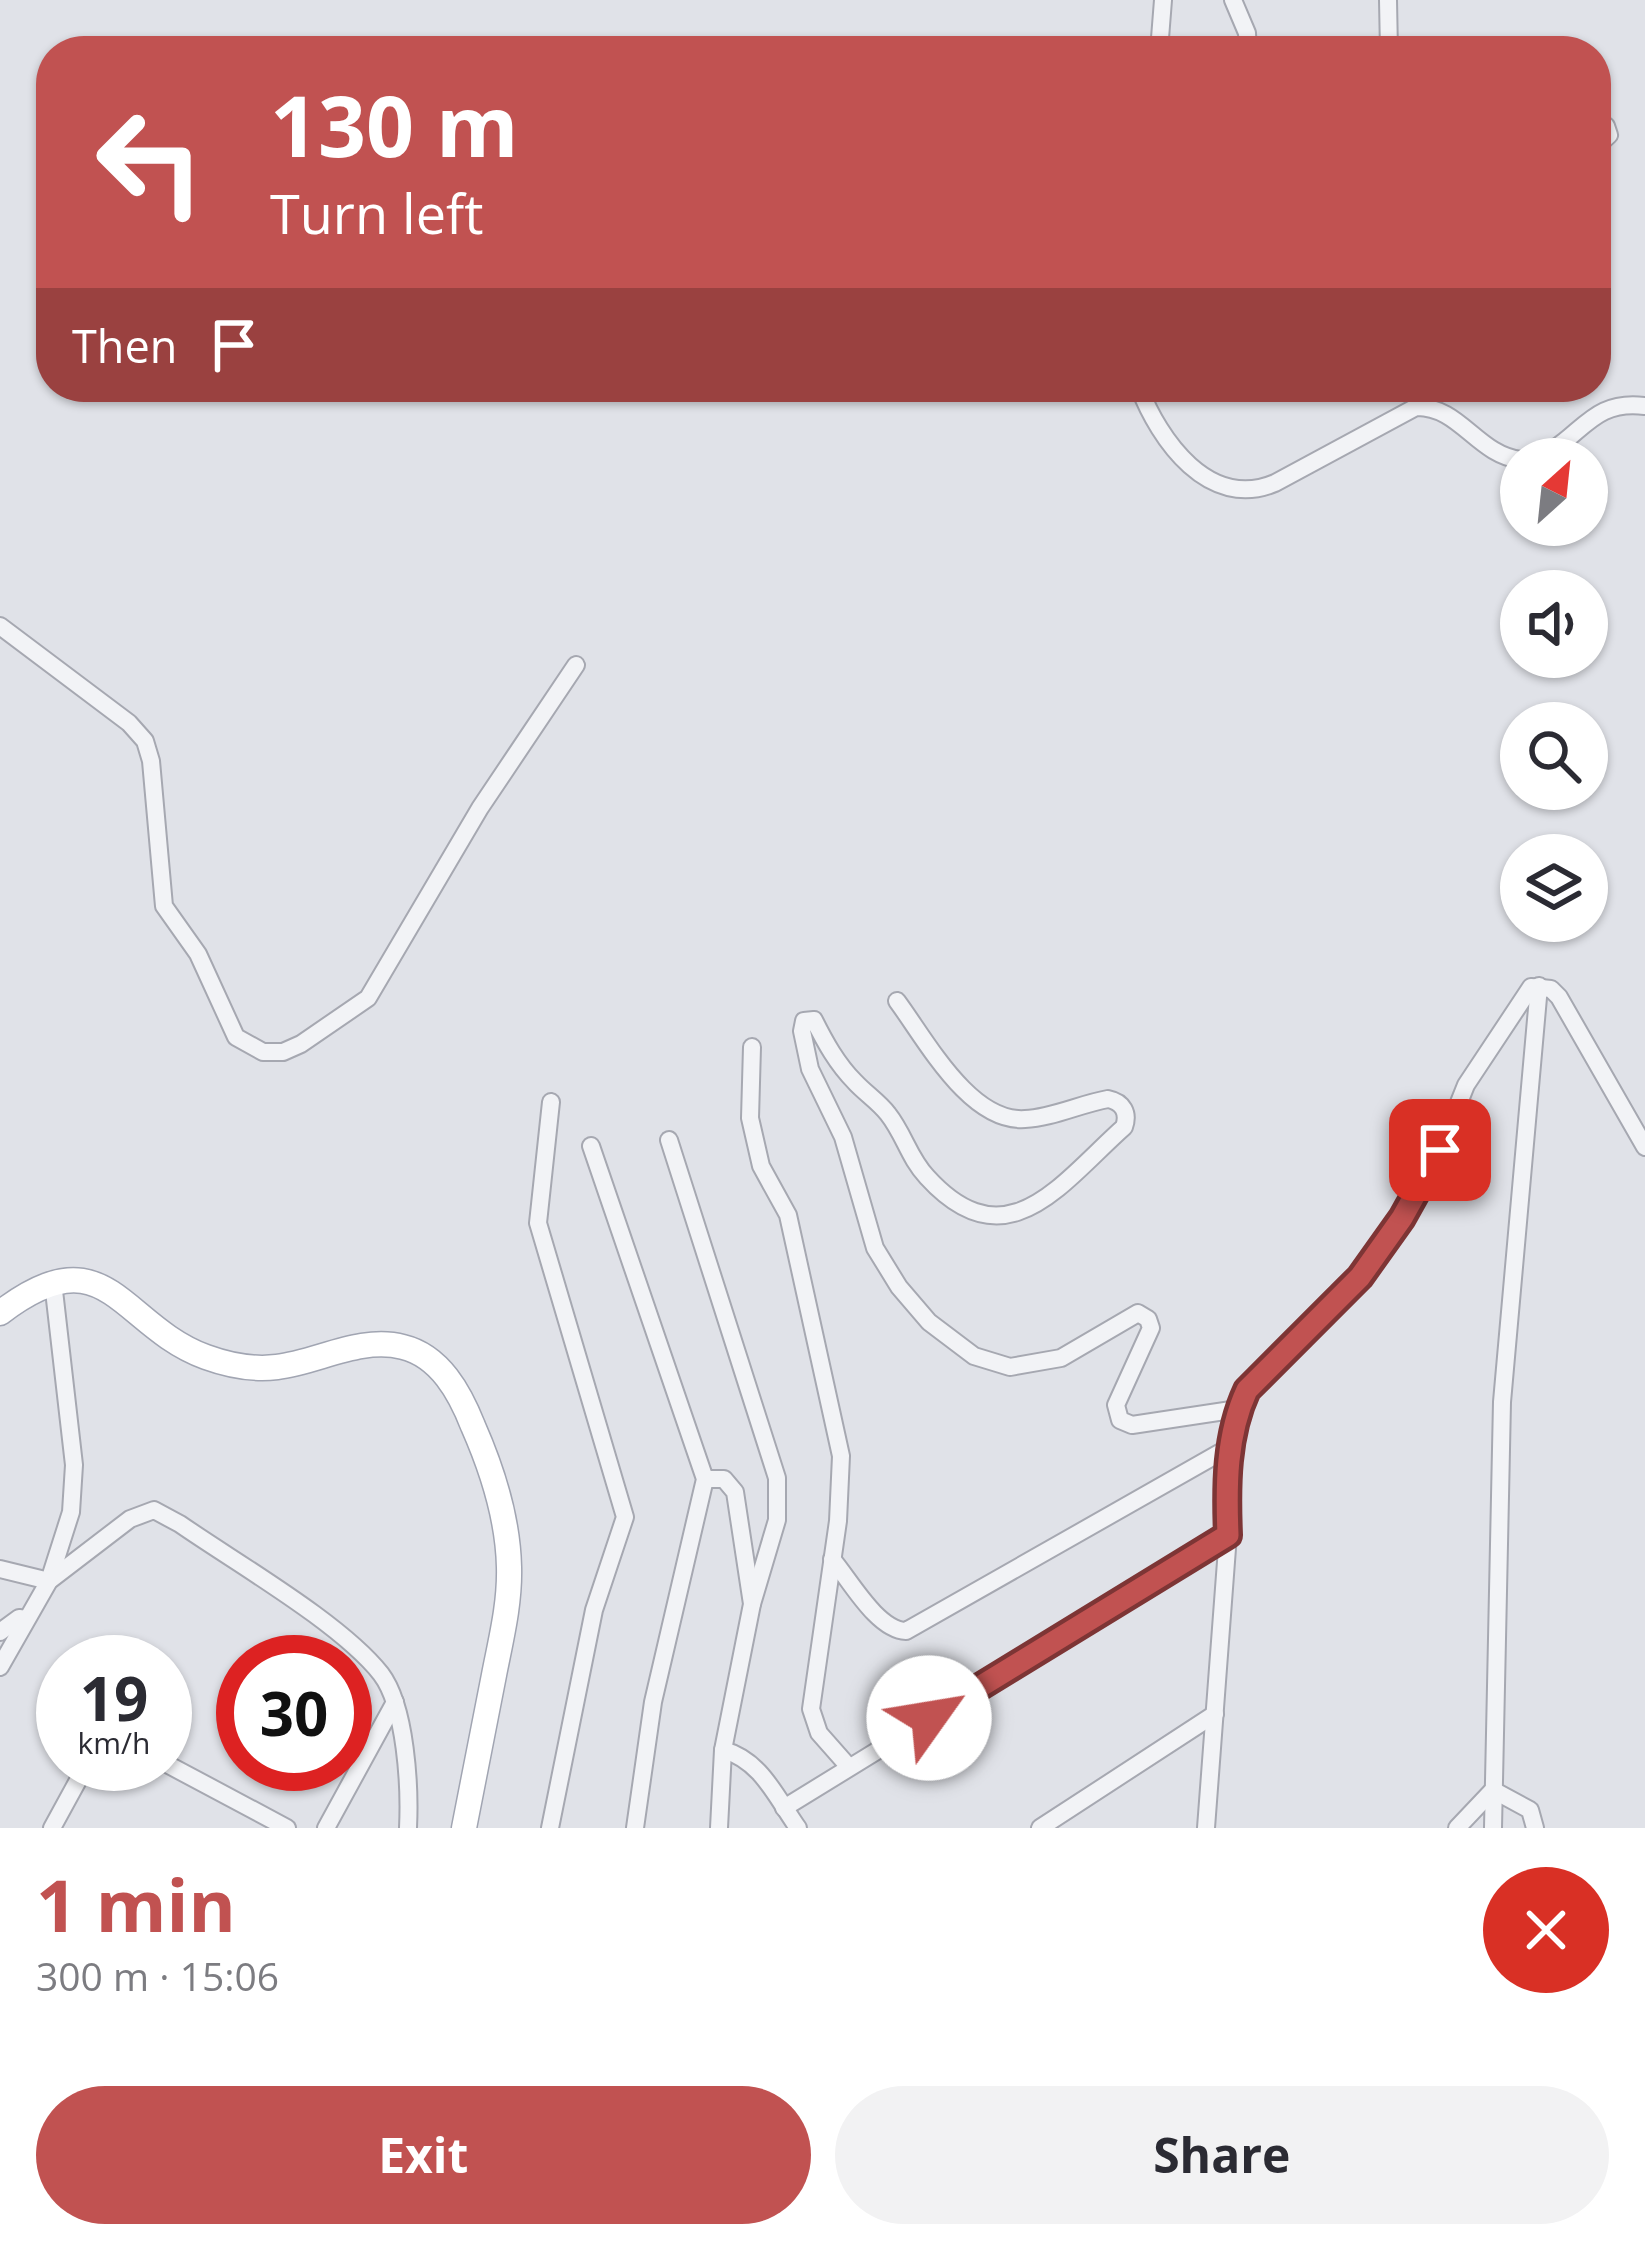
<!DOCTYPE html>
<html lang="en">
<head>
<meta charset="utf-8">
<style>
	:root { --surface:#fff; --page:#f2f2f3; --text:#2b2b33; --muted:#7c7c81; --accent:#c15251 }
	body { margin:0; font-family:"Open Sans",sans-serif; background:var(--page); color:var(--text); height:100vh; display:flex; flex-direction:column; font-size:45px; white-space:nowrap }
	* { box-sizing:border-box; margin:0 }
	p { font-size:39px; color:var(--muted) }
	.icon { flex:none; width:66px; height:66px; fill:none; stroke:currentColor; stroke-width:2; stroke-linecap:round; stroke-linejoin:round }
	.map { position:relative; height:1828px; overflow:hidden }
	.drawer { display:flex; flex-direction:column; background:var(--surface); flex:1 }
	.drawer>* { flex:none }
	.top-card { position:absolute; left:36px; top:36px; width:1575px; height:366px; border-radius:48px; box-shadow:0 3px 9px #0004; background:#c15251; color:#fff; overflow:hidden }
	.needle { width:78px; rotate:27deg }
	.fabs { position:absolute; left:1500px; top:438px; display:grid; gap:24px }
	.fabs a { display:grid; place-items:center; width:108px; height:108px; border-radius:50%; background:var(--surface); box-shadow:0 3px 9px #0004; font-size:60px }
	.speed { position:absolute; left:36px; top:1635px; display:flex; gap:24px; font-size:60px; font-weight:700; text-align:center }
	.speed>* { display:grid; place-content:center; width:156px; height:156px; border-radius:50%; background:var(--surface); box-shadow:0 3px 9px #0004; line-height:1 }
	.speed small { font-size:30px; font-weight:400 }
	.speed .limit { border:18px solid #d22; background:#fff; color:#111 }
	.pin { position:absolute; display:grid; place-items:center; width:102px; height:102px; color:#fff; margin:-51px; border-radius:24px; box-shadow:0 6px 18px #0006 }
	.me { position:absolute; width:132px; margin:-66px; rotate:58deg; stroke-linejoin:round; filter:drop-shadow(0 0 9px #0008) }
	.turn { display:flex; align-items:center; gap:42px; height:252px; padding:0 36px; font-size:54px }
	.turn .icon { width:156px; height:156px; stroke-width:2.5 }
	.turn b { display:block; font-size:84px; line-height:102px }
	.then { display:flex; align-items:center; height:114px; padding:0 36px; background:#0003; gap:24px; font-size:45px }
	.round { display:grid; place-items:center; flex:none; width:126px; height:126px; border-radius:63px; background:var(--page) }
	.overview { display:flex; align-items:center; justify-content:space-between; height:204px; padding:0 36px }
	h1 { font-size:72px; font-weight:700; line-height:90px; color:var(--accent) }
	.primary-button { display:flex; gap:24px; margin-top:auto; padding:24px 36px }
	.primary-button a { flex:1; height:138px; border-radius:72px; background:var(--accent); color:#fff; font-size:48px; font-weight:700; line-height:138px; text-align:center }
	.primary-button a+a { background:var(--page); color:var(--text) }
	.map>svg:first-child { display:block }
	.lines { fill:none; stroke-linecap:round; stroke-linejoin:round }
	.street-casing { stroke:#a6a8b1; stroke-width:20 }
	.primary-casing { stroke:#a1a5b2; stroke-width:27 }
	.street { stroke:#f2f3f6; stroke-width:16 }
	.primary { stroke:#fff; stroke-width:24 }
	.route-casing { stroke:#7d3535; stroke-width:30 }
	.route { stroke:#c15251; stroke-width:21 }
</style>
</head>
<body>
<div class="map">
<svg width="1645" height="1828" viewBox="0 0 1645 1828">
	<rect width="100%" height="100%" fill="#e0e2e8"/>
	<g class="lines">
		<g class="street-casing">
			<g id="street">
				<path d="M1233 0 1247 33 1248 51"/>
				<path d="M1388 0 1389 51"/>
				<path d="M1159 51 1163 0"/>
				<path d="M1596 122 1606 126 1609 135 1596 147"/>
				<path d="M1139 387C1159 440 1209 511 1275 483L1416 407C1460 406 1477 455 1521 460"/>
				<path d="M1529 459C1579 448 1585 398 1645 406"/>
				<path d="M0 626 129 723 145 741 151 761 164 906 198 954 236 1037 263 1052H283L301 1044 368 998 480 808 576 665"/>
				<path d="M897 1001C926 1040 970 1123 1025 1119 1052 1118 1080 1104 1108 1099 1123 1102 1129 1113 1124 1127 1062 1182 1007 1265 927 1177 909 1158 904 1134 888 1114 879 1102 865 1093 855 1082 837 1064 825 1042 814 1020L804 1021 802 1031 810 1069 843 1137 875 1248 899 1287 929 1322 974 1356 1010 1367 1061 1358 1138 1313 1148 1319 1151 1328 1116 1405 1120 1420 1132 1425 1238 1409"/>
				<path d="M752 1047 750 1118 761 1166 788 1215 841 1456 838 1521 811 1709 819 1733 849 1767"/>
				<path d="M669 1140 777 1478V1520L752 1604"/>
				<path d="M591 1146 705 1479 653 1702 635 1828"/>
				<path d="M705 1479H724L735 1492 752 1604 723 1750 719 1828"/>
				<path d="M832 1559C850 1580 877 1630 906 1631L1230 1447"/>
				<path d="M0 1569 49 1581 71 1512 74 1465 53 1282"/>
				<path d="M0 1632 19 1618 26 1619"/>
				<path d="M0 1667 49 1581 130 1519 154 1510 180 1524C236 1563 341 1623 381 1674 406 1707 410 1787 408 1828"/>
				<path d="M723 1750C761 1760 776 1797 798 1828"/>
				<path d="M165 1763 287 1828"/>
				<path d="M784 1808 1228 1535C1226 1486 1226 1435 1247 1390L1360 1277 1402 1218 1440 1150 1466 1085 1531 987 1551 989 1559 997 1645 1147"/>
				<path d="M52 1828 87 1764"/>
				<path d="M326 1828 395 1702"/>
				<path d="M550 1828 594 1610 625 1517 538 1223 551 1102"/>
				<path d="M1040 1828 1215 1714"/>
				<path d="M1206 1828 1228 1535"/>
				<path d="M1457 1828 1493 1790 1530 1810 1535 1828"/>
				<path d="M1493 1828 1502 1402 1539 986"/>
			</g>
		</g>
		<g class="primary-casing">
			<path id="primary" d="M0 1313C107 1231 119 1325 206 1357 228 1365 253 1370 277 1367 318 1362 361 1336 403 1347 440 1356 460 1393 473 1426 492 1469 508 1520 509 1567 510 1604 501 1639 494 1675 484 1726 474 1777 464 1828"/>
		</g>
		<use href="#street" class="street"/>
		<use href="#primary" class="primary"/>
	</g>
	<g class="lines">
		<g class="route-casing">
			<path id="route" d="M929 1718 1228 1535C1226 1486 1226 1435 1247 1390L1360 1277 1402 1218 1440 1150"/>
		</g>
		<use href="#route" class="route"/>
	</g>
</svg>
<div class="fabs">
<a><svg class="needle" viewBox="-14 -14 28 28"><path d="M0-13l5 13h-10z" fill="#e53935"/><path d="M0 13l5-13h-10z" fill="#7c7c81"/></svg></a>
<a><svg class="icon" aria-label="sound" viewBox="0 0 24 24"><path d="M4 9h4l5-4v14l-5-4H4zM17 9q2 3 0 6"/></svg></a>
<a><svg class="icon" aria-label="search" viewBox="0 0 24 24"><circle cx="10" cy="10" r="6"/><path d="M15 15l6 6"/></svg></a>
<a><svg class="icon" aria-label="layers" viewBox="0 0 24 24"><path d="M12 4l9 5-9 5-9-5zM3 14l9 5 9-5"/></svg></a>
</div>
<div class="speed"><div>19<small>km/h</small></div><div class="limit">30</div></div>
<div class="pin" style="left:1440px;top:1150px;background:#d93025"><svg class="icon" aria-label="arrive" viewBox="0 0 24 24"><path d="M6 21V4h12l-3 4 3 4H6"/></svg></div>
<svg class="me" style="left:929px;top:1718px" viewBox="-20 -20 40 40"><circle r="19" fill="#fff"/><path d="M0-13L10 11 0 6-10 11z" fill="#c15251"/></svg>
<div class="top-card">
<div class="turn"><svg class="icon" aria-label="left" viewBox="0 0 24 24"><path d="M17 20v-9H6M10 6l-5 5 5 5"/></svg><div><b>130 m</b>Turn left</div></div>
<div class="then">Then<svg class="icon" aria-label="arrive" viewBox="0 0 24 24"><path d="M6 21V4h12l-3 4 3 4H6"/></svg></div>
</div>
</div>
<section class="drawer">
<div class="overview"><div><h1>1 min</h1><p>300 m · 15:06</p></div><a class="round" style="background:#d93025;color:#fff"><svg class="icon" aria-label="close" viewBox="0 0 24 24"><path d="M6 6l12 12M18 6L6 18"/></svg></a></div>
<div class="primary-button"><a>Exit</a><a>Share</a></div>
</section>
</body>
</html>
